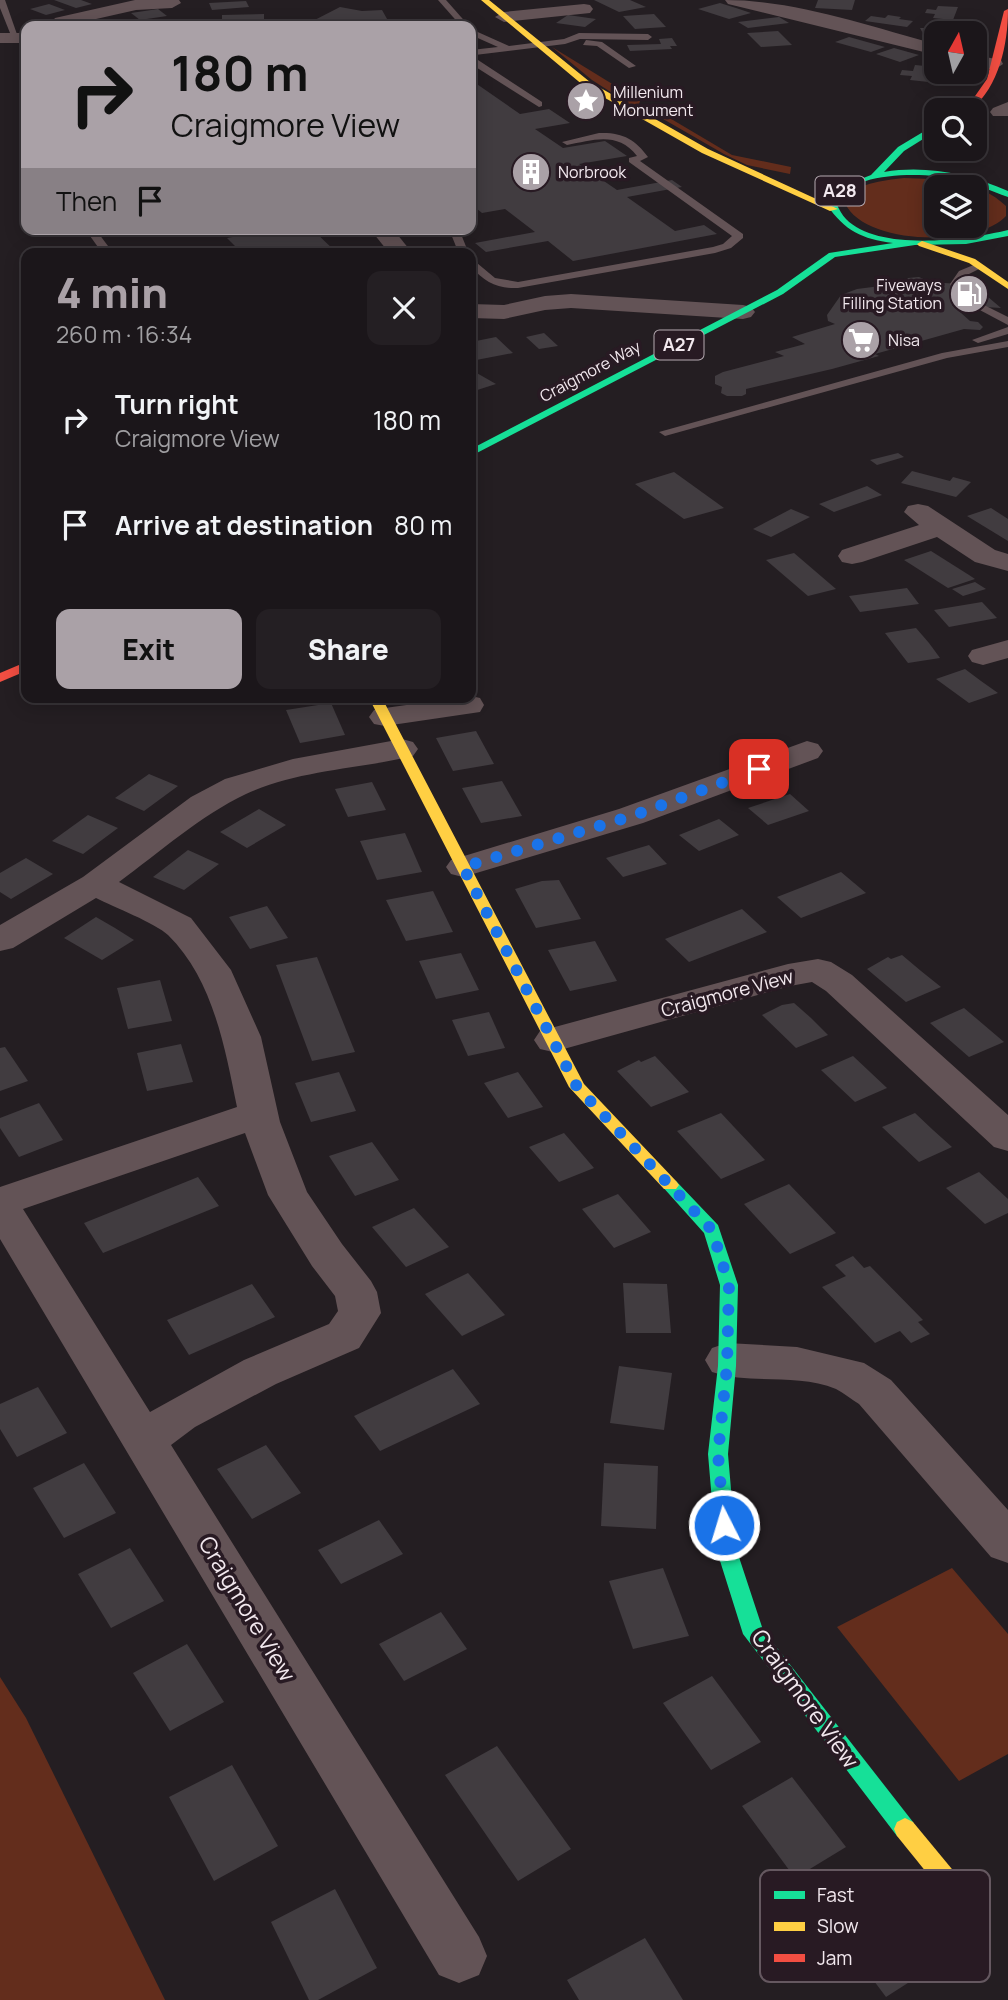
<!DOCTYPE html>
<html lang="en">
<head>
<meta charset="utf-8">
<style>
	:root { --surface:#1b161a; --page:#241f23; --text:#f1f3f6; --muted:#a09fa2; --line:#393539; --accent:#aaa1a7 }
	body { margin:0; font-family:Manrope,sans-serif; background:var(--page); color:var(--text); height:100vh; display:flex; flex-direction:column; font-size:26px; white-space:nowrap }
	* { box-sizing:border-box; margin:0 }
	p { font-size:23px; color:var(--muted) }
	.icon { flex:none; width:38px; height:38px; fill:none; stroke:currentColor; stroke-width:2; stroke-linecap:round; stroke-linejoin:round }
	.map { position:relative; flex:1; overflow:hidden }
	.drawer { position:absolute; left:21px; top:248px; width:455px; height:455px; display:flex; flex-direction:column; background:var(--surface); border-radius:14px; box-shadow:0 4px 18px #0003,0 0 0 2px var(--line) }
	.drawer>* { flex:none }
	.top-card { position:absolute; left:21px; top:21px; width:455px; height:214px; border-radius:14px; box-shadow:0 4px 18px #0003,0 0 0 2px var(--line); background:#aaa1a7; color:#111; overflow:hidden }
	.needle { width:46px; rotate:8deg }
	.buttons { position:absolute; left:924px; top:21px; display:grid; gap:14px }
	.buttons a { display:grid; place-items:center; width:63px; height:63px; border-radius:14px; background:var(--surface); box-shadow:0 4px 18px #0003,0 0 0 2px var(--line); font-size:35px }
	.pin { position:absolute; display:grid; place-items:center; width:60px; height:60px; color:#fff; margin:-30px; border-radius:14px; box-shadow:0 4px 10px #0006 }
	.me { position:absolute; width:77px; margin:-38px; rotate:355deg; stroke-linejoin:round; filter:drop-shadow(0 0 5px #0008) }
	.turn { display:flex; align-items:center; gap:24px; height:147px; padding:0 35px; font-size:32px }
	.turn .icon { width:91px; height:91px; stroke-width:2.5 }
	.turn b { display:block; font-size:49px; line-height:60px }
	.then { display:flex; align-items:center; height:66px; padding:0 35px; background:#0003; gap:14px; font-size:26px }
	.round { display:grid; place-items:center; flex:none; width:74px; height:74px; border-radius:14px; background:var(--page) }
	.summary { display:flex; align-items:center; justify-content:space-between; height:119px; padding:0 35px }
	h1 { font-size:42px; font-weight:800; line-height:52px; color:var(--accent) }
	.action { display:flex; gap:14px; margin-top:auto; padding:14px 35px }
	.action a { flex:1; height:80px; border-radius:14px; background:var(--accent); color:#111; font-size:28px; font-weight:800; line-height:80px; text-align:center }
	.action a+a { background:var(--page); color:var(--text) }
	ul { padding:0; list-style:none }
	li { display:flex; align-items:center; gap:21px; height:105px; padding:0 35px }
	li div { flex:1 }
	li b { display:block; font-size:26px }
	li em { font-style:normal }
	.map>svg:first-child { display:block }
	.green { fill:#632d1c; fill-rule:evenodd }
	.building { fill:#413c40 }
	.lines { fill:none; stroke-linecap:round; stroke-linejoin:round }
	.lane { fill:#635356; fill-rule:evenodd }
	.street { fill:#635356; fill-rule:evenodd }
	.fast { fill:#16e098; fill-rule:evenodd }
	.slow { fill:#ffcf43; fill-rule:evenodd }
	.jam { fill:#f24e42; fill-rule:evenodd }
	.route { stroke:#1a73e8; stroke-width:12; stroke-dasharray:0 21.6 }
	.labels { text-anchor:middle; stroke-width:7; stroke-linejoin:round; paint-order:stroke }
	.far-poi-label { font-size:16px; fill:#f2e8ee; stroke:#281a23; text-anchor:start }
	.far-street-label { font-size:16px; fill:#f2e8ee; stroke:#281a23 }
	.shield { fill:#281a23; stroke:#b5aab1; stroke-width:2 }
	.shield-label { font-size:18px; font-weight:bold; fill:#f2e8ee }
	.street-label { font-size:19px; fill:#f2e8ee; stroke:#281a23 }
	.near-street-label { font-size:23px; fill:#f2e8ee; stroke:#281a23 }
	.key { fill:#281a23; stroke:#655860; stroke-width:2 }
	.key-label { font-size:19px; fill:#f2e8ee }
</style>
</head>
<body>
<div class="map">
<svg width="1008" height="2000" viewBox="0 0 1008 2000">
	<rect width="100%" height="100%" fill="#241e22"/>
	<g class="green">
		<path d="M552 47 640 101 639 104 631 105 592 80Z"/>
		<path d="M651 107 732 155 791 167 790 174 747 165 724 154 644 108Z"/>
		<path d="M904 178C939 179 979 180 1006 206V216C978 247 864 246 845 203 855 182 882 181 904 178ZM936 187H975V226H936Z"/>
		<path d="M952 1568 1008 1634V1754L959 1781 837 1627Z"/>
		<path d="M0 1677 26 1718 165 2000H0Z"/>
	</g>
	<g class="building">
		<path d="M54 0H81L92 4 76 8Z"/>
		<path d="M594 0H630L646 7 619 12Z"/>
		<path d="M818 0H855L852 10 815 8Z"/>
		<path d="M246 1 249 7 212 10 209 3Z"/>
		<path d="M720 3 736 8 751 13 729 19 698 9Z"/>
		<path d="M49 4 65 10 46 15 30 9Z"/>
		<path d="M938 6 958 7 953 20 933 18 935 14 925 13 927 9 936 10Z"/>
		<path d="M340 7 362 11 382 10 391 26H303Z"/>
		<path d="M158 9 167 16 140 20 131 13Z"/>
		<path d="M264 14V20L222 22V15Z"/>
		<path d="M654 14 666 27 635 29 623 16Z"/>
		<path d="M568 15 596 19 585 27 556 23Z"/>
		<path d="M888 15 901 17 899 19 913 21 907 27 865 21 871 16 885 18Z"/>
		<path d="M779 17 789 23 748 28 738 22Z"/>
		<path d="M920 28H951L955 33H936V39H926Z"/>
		<path d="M778 31 792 45 761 47 747 33Z"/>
		<path d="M849 37 885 47 871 52 835 42Z"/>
		<path d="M672 38 677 46H670L672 49 630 51 627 45 661 44 659 39Z"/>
		<path d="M894 48 919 55 900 62 876 54Z"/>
		<path d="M915 65 936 67V72H942L938 83 910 80 912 76 900 75 902 70 913 71Z"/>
		<path d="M471 80 520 114 549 109 570 123 535 129 563 148 605 141 627 156 579 164 617 190 672 180 682 187 627 197 675 231 704 225 717 234 573 261 548 241 486 252 475 243 535 232 505 209 482 213 471 204Z"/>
		<path d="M276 229H312L337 253 231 254 227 250 237 248 227 238Z"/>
		<path d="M919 277 930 282 974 285 1001 308 952 305 970 321 978 322 983 327 980 330 964 329 875 354 879 356 832 369 746 389V394L742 396H727L721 393 722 387 715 384V376L723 372 784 356 775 352 805 344 792 337 835 324 828 321 827 315 841 295 857 289 904 283 908 278Z"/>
		<path d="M544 333 558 346 539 349 526 337Z"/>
		<path d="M496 337 513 353 471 361V342Z"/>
		<path d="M475 372 496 384 471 392V373Z"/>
		<path d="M898 453 904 457 877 465 870 460Z"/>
		<path d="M912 471 950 481 953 477 971 482 956 497 901 483Z"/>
		<path d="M674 472 724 508 684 519 635 484Z"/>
		<path d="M867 486 882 495 834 512 819 504Z"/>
		<path d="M991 508 1008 519V541L967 516Z"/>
		<path d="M791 509 810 517 771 537 753 529Z"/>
		<path d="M931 551 969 575 975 579 948 588 904 560Z"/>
		<path d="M794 553 836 589 808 596 766 560Z"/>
		<path d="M975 582 986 589 963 596 952 589Z"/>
		<path d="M907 588 919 604 860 612 849 596Z"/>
		<path d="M982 602 997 618 949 627 934 610Z"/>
		<path d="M916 628 929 643 940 658 908 663 885 633Z"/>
		<path d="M965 669 981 681 998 693 969 703 936 679Z"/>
		<path d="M331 703 345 735 300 743 286 710Z"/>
		<path d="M476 731 494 764 453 771 436 738Z"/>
		<path d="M149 774 178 786 144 811 115 798Z"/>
		<path d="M502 781 522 816 481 823 462 788Z"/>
		<path d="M372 782 386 810 348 817 335 789Z"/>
		<path d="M790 794 809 811 768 825 748 808Z"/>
		<path d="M259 809 286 825 247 848 220 832Z"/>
		<path d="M88 815 118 828 83 854 52 841Z"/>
		<path d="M719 819 739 835 699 851 679 835Z"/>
		<path d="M405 833 422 872 377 880 360 841Z"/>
		<path d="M649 845 667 864 623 877 606 858Z"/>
		<path d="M188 850 219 864 184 890 153 877Z"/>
		<path d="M26 858 53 874 11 899 0 892V873Z"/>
		<path d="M841 872 866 893 801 918 777 897Z"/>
		<path d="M559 880 581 919 536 928 515 889 542 881Z"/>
		<path d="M433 891 453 932 406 941 386 900Z"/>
		<path d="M267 906 288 938 250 949 229 917Z"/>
		<path d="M742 909 767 932 689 962 665 939Z"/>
		<path d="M96 917 115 928 134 940 102 960 64 938Z"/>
		<path d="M595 941 617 981 570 991 548 950Z"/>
		<path d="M461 953 479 990 436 999 419 961Z"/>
		<path d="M902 955 921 971 941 987 906 1002 867 969 888 957 891 959Z"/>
		<path d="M317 957 355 1052 312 1061 276 965Z"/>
		<path d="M160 980 172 1021 128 1029 117 988Z"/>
		<path d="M794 1003 811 1018 828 1035 796 1048 762 1015 782 1005Z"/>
		<path d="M964 1008 1004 1042 969 1057 930 1023Z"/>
		<path d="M489 1012 505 1048 468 1056 452 1020Z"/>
		<path d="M181 1044 193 1082 147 1091 137 1053Z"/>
		<path d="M5 1047 28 1081 0 1091V1048Z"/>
		<path d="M655 1056 689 1092 651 1107 617 1071 639 1060 641 1062Z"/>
		<path d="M853 1056 887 1088 855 1102 821 1070Z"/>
		<path d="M339 1072 356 1111 311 1122 295 1083Z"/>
		<path d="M518 1072 543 1107 508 1118 484 1083Z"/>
		<path d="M39 1103 63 1140 19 1157 0 1128V1118Z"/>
		<path d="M721 1113 765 1160 721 1179 677 1131Z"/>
		<path d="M915 1113 933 1130 952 1147 919 1162 882 1127Z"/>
		<path d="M564 1133 594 1168 559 1182 529 1147Z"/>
		<path d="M372 1142 399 1180 355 1196 329 1156Z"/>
		<path d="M979 1172 1008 1199V1213L985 1224 946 1188Z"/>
		<path d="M198 1177 219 1206 103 1253 84 1223Z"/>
		<path d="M789 1184 836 1233 790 1254 744 1204Z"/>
		<path d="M618 1194 651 1232 614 1248 582 1209Z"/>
		<path d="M414 1208 449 1247 406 1267 372 1227Z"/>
		<path d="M853 1256 864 1268 870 1266 923 1320 918 1322 930 1334 911 1343 900 1331 875 1343 822 1287 846 1276 835 1265Z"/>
		<path d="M468 1273 505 1315 462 1336 425 1294Z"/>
		<path d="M623 1283 667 1284 671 1333H626Z"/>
		<path d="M252 1284 275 1317 189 1355 167 1320Z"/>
		<path d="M619 1366 672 1373 664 1430 610 1423Z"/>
		<path d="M453 1369 480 1404 380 1451 354 1416Z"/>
		<path d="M38 1387 67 1433 17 1457 0 1429V1404Z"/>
		<path d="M266 1445 301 1493 252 1519 217 1469Z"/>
		<path d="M84 1463 116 1513 64 1538 33 1488Z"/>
		<path d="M604 1463 658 1466 656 1529 601 1526Z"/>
		<path d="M379 1520 403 1554 341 1584 318 1550Z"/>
		<path d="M130 1548 164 1601 111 1628 78 1574Z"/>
		<path d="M663 1568 689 1636 633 1649 609 1581Z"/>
		<path d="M441 1612 467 1649 404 1681 379 1644Z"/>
		<path d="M187 1644 224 1702 170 1731 133 1673Z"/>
		<path d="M712 1676 761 1742 711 1770 663 1703Z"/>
		<path d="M497 1746 571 1849 518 1881 445 1775Z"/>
		<path d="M232 1765 278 1846 214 1881 169 1797Z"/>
		<path d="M792 1777 846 1847 795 1878 742 1806Z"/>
		<path d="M335 1889 377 1968 318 2000H309L271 1922Z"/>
		<path d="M879 1890 936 1965 886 1997 829 1921Z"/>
		<path d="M645 1938 683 2000H579L567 1980Z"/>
	</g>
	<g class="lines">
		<g class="lane">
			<path d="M0 0H5L19 40 12 38 0 8Z"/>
			<path d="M438 0H446L469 26H461Z"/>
			<path d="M471 29 509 46 564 39 579 33 648 34 652 37 648 40 580 39 565 44 475 55 478 60 542 102V106L539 107 471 64V50L498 47 471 35Z"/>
			<path d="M586 40 602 42 636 66 629 68 597 46 583 45Z"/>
			<path d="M599 133C622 132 635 139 648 157L640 161 743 234V238L731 248 715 253 518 288C497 289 485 282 471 267V258L495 278 518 282 713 247 723 244 732 236 629 162V158L637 156C618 131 593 140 567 145L562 142Z"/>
			<path d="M449 229H459L469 254H459Z"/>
			<path d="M91 234H99L114 254H103L90 236Z"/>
			<path d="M976 264 985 266 967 275 959 286H951L950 284 959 271Z"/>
			<path d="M980 303 1008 317V325L976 308V304Z"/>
			<path d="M1008 327V334L978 343 972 340Z"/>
			<path d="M1008 341V347L947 358 665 436 659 432 942 353Z"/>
		</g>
		<g class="street">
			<path d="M135 0H179L181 3 172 8 136 10 65 26H55L52 22 55 18Z"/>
			<path d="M725 0C796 0 868 26 936 44V55L728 4Z"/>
			<path d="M584 4 590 5 593 9 590 13 504 22 495 17 504 12Z"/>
			<rect x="0" y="33" width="26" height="10"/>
			<path d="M975 55 1001 60 1003 64 994 70 975 66Z"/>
			<path d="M1008 102V116H993L990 112 993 108Z"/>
			<path d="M370 229H393L413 254H390Z"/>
			<path d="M571 294 743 305 751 307 755 312 751 317 743 319 571 308 545 310 504 319 471 318V304L504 305 545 296Z"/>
			<path d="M918 504 928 506 995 550 1008 554V571L975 562 937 537 862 562 852 564 842 562 838 556 842 550 919 525 904 512 908 506Z"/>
			<path d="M1008 640V658L983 665 972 662 968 656 972 650Z"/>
			<path d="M471 696 480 698 484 705 480 712 385 726 374 724 369 717 374 710 385 708Z"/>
			<path d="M402 739 413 742 418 749 413 756C359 769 298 770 246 794 200 816 160 852 119 882L191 918 231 970 261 1037 280 1122 307 1192 342 1244 371 1281 377 1292 381 1313 359 1348 276 1384 195 1427 171 1445 479 1937 487 1956 479 1975 459 1983 439 1975 0 1239V1187L237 1107C225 1048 213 979 168 935 155 923 114 907 96 898L13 948 0 951V925L83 877 191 797 225 779 293 759ZM245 1133 268 1195 312 1266 335 1296 338 1311 329 1324 244 1360 150 1412 23 1209Z"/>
			<path d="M807 741 818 744 823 751 818 758 643 823 463 877 451 874 446 867 451 860 619 809Z"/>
			<path d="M818 959 831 962 852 975 1008 1115V1151L994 1147 826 991 812 982 790 986 553 1052 540 1049 534 1040 540 1031 788 964Z"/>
			<path d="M727 1343 797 1347 864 1363 891 1380 1008 1510V1563L991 1557 859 1404C852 1400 844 1393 836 1389 797 1373 751 1385 712 1372L705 1360 712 1348Z"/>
		</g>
		<g class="fast">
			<path d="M933 126H936V131L904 151 884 172C927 165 968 174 1008 191V197C991 191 974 183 956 179 928 173 847 169 837 205 839 209 842 215 846 219 878 252 967 240 1008 230V236L966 244 915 245 835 257 783 294 471 456V449L777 290 829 253 893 243C862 239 845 231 827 205L838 188 871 175 898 147Z"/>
			<path d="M670 1179 676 1181 718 1225 738 1285 736 1366 728 1454 736 1548 763 1630 913 1822 916 1829 913 1836 905 1840 897 1836 743 1634 716 1548 708 1454 718 1366 720 1285 704 1233 661 1185 664 1181Z"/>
		</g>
		<g class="slow">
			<path d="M481 0H489L590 82 708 149 838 209 830 211 702 153 584 86Z"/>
			<path d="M922 241 975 259 1008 282V289L969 263 919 246 917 244Z"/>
			<path d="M369 698H382L584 1084 676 1181 679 1185 676 1189H664L569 1087Z"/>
			<path d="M905 1818 913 1822 985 1909 989 1917 985 1925 977 1928 969 1925 897 1836 894 1829 897 1822Z"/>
		</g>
		<g class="jam">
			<path d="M1008 9C1008 45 999 86 971 110H962L973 99 987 79 1004 11Z"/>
			<path d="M26 662V671L0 682V673Z"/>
		</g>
	</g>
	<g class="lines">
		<path class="route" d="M724 1525 718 1454 727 1366 729 1285 712 1230 577 1087 463 867 632 816 759 769"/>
	</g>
	<defs>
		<g id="sight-disc" transform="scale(2.0125)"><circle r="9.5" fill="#aaa1a7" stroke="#281a23"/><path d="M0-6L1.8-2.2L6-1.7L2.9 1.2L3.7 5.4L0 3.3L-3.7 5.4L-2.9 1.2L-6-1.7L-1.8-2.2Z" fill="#fff"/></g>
		<g id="building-disc" transform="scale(2.0125)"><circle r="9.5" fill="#aaa1a7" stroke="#281a23"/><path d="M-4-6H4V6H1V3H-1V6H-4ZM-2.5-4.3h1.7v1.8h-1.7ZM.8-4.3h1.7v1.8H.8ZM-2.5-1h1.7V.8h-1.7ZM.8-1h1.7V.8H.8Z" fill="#fff"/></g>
		<g id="fuel-disc" transform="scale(2.0125)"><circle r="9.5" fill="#aaa1a7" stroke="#281a23"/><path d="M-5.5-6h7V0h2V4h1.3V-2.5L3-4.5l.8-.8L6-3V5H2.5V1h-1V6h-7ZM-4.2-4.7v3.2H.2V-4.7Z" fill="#fff"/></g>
		<g id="supermarket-disc" transform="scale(2.0125)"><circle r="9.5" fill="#aaa1a7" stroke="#281a23"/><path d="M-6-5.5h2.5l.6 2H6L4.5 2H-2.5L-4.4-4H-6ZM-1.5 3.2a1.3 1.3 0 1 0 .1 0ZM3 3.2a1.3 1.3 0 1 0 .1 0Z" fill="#fff"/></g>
	</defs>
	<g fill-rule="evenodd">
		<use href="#sight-disc" x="586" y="101"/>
		<use href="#building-disc" x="531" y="172"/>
		<use href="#fuel-disc" x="969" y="294"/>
		<use href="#supermarket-disc" x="861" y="340"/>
	</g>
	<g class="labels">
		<g class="far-poi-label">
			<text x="613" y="98">Millenium<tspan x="613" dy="18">Monument</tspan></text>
			<text x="558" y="178">Norbrook</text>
			<text x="942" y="291" text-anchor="end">Fiveways<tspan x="942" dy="18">Filling Station</tspan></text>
			<text x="888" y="346">Nisa</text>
		</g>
		<g class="far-street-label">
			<text transform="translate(590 371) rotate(-28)" y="6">Craigmore Way</text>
		</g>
		<g class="shield">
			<rect x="815.5" y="176.5" width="49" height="29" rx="5"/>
			<rect x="654.5" y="330.5" width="49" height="29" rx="5"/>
		</g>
		<g class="shield-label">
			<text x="840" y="197">A28</text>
			<text x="679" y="351">A27</text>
		</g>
		<g class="street-label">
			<text transform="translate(727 993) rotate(-15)" y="7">Craigmore View</text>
		</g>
		<g class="near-street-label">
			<text transform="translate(247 1609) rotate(59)" y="8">Craigmore View</text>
			<text transform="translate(805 1699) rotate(54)" y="8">Craigmore View</text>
		</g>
	</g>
	<rect x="760" y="1870" width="230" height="112" rx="10" class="key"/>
	<rect x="774" y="1891" width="31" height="8" fill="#16e098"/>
	<rect x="774" y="1922" width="31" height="9" fill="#ffcf43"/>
	<rect x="774" y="1954" width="31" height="8" fill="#f24e42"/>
	<g class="key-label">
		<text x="817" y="1902">Fast</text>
		<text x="817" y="1933">Slow</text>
		<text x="817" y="1965">Jam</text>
	</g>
</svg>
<div class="buttons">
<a><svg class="needle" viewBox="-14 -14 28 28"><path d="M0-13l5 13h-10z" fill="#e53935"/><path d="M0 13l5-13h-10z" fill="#a09fa2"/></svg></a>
<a><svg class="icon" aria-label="search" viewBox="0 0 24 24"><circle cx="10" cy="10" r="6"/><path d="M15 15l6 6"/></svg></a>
<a><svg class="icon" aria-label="layers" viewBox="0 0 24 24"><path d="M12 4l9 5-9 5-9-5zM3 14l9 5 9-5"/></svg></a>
</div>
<div class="pin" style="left:759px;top:769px;background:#d93025"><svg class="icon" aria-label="arrive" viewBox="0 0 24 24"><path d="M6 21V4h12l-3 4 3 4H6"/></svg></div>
<svg class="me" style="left:724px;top:1525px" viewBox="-20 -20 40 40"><circle r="17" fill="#1a73e8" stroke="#fff" stroke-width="3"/><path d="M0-11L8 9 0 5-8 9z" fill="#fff"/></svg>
<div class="top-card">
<div class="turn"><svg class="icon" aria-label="right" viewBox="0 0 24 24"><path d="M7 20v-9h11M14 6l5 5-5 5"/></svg><div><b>180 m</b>Craigmore View</div></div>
<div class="then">Then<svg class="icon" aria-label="arrive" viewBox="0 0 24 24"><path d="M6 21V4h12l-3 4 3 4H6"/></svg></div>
</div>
<section class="drawer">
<div class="summary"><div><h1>4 min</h1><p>260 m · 16:34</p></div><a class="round"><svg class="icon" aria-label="close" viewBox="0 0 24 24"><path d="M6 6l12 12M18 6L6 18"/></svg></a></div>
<ul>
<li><svg class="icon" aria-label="right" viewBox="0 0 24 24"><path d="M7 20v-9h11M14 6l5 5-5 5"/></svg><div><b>Turn right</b><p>Craigmore View</p></div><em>180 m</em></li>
<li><svg class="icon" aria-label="arrive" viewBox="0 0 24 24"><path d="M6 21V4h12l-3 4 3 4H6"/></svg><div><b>Arrive at destination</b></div><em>80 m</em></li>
</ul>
<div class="action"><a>Exit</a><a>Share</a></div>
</section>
</div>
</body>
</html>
